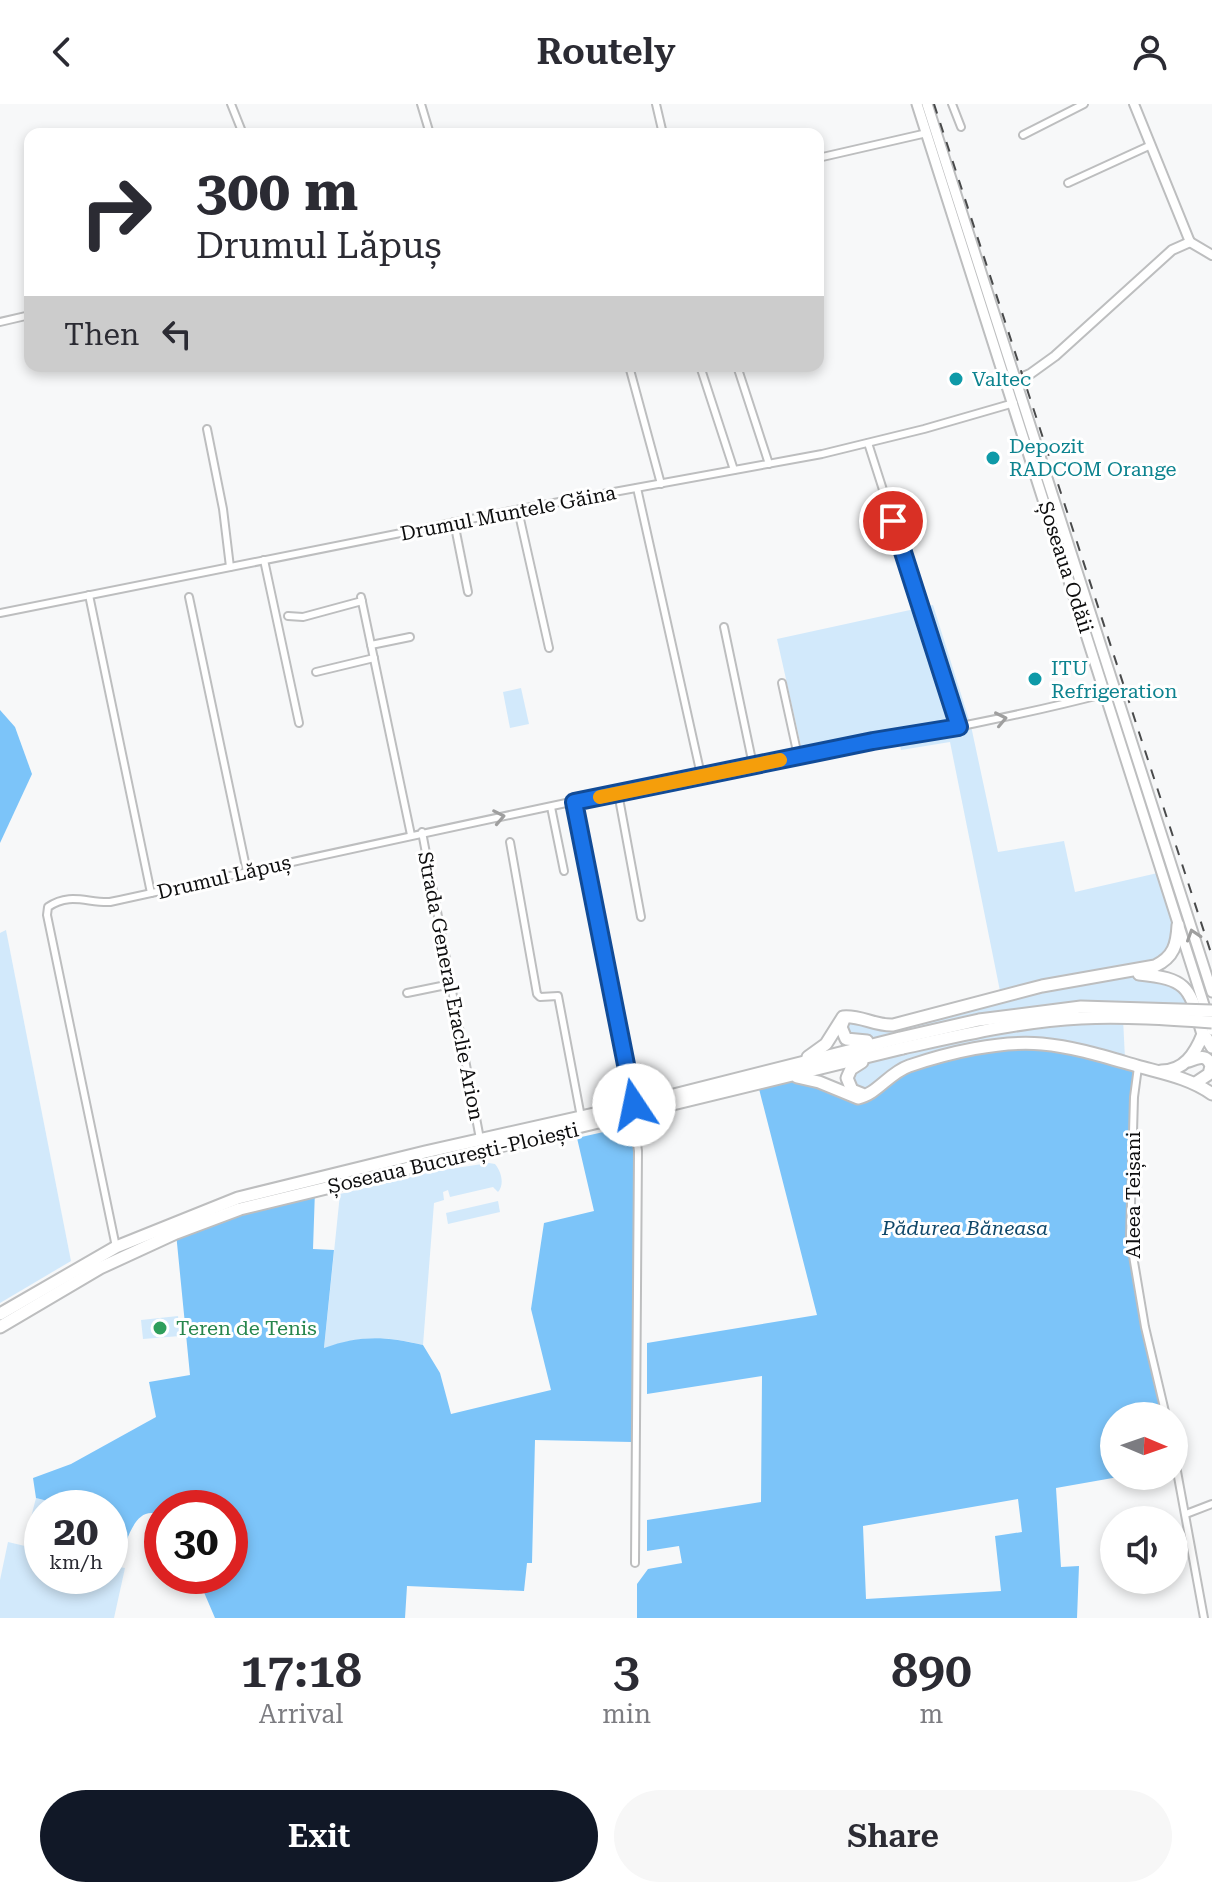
<!DOCTYPE html>
<html lang="en">
<head>
<meta charset="utf-8">
<style>
	:root { --surface:#fff; --page:#f7f7f7; --text:#2b2b33; --muted:#7c7c81; --accent:#111827 }
	body { margin:0; font-family:"Roboto Serif",serif; background:var(--page); color:var(--text); height:100vh; display:flex; flex-direction:column; font-size:30px; white-space:nowrap }
	* { box-sizing:border-box; margin:0 }
	p { font-size:26px; color:var(--muted) }
	.icon { flex:none; width:44px; height:44px; fill:none; stroke:currentColor; stroke-width:2; stroke-linecap:round; stroke-linejoin:round }
	.map { position:relative; height:1514px; overflow:hidden }
	.drawer { display:flex; flex-direction:column; background:var(--surface); flex:1 }
	.drawer>* { flex:none }
	.guide { position:absolute; left:24px; top:24px; width:800px; height:244px; border-radius:16px; box-shadow:0 4px 12px #0003; background:#fff; color:var(--text); overflow:hidden }
	.needle { width:52px; rotate:92deg }
	.fabs { position:absolute; left:1100px; top:1298px; display:grid; gap:16px }
	.fabs a { display:grid; place-items:center; width:88px; height:88px; border-radius:50%; background:var(--surface); box-shadow:0 4px 12px #0003; font-size:40px }
	.speed { position:absolute; left:24px; top:1386px; display:flex; gap:16px; font-size:40px; font-weight:700; text-align:center }
	.speed>* { display:grid; place-content:center; width:104px; height:104px; border-radius:50%; background:var(--surface); box-shadow:0 4px 12px #0003; line-height:1 }
	.speed small { font-size:20px; font-weight:400 }
	.speed .limit { border:12px solid #d22; background:#fff; color:#111 }
	.pin { position:absolute; display:grid; place-items:center; width:68px; height:68px; color:#fff; margin:-34px; border:4px solid #fff; border-radius:50%; box-shadow:0 2px 8px #0007 }
	.me { position:absolute; width:88px; margin:-44px; rotate:349deg; stroke-linejoin:round; filter:drop-shadow(0 0 6px #0008) }
	.turn { display:flex; align-items:center; gap:28px; height:168px; padding:0 40px; font-size:36px }
	.turn .icon { width:104px; height:104px; stroke-width:2.5 }
	.turn b { display:block; font-size:56px; line-height:68px }
	.then { display:flex; align-items:center; height:76px; padding:0 40px; background:#0003; gap:16px; font-size:30px }
	.eta { display:flex; justify-content:space-evenly; align-items:center; height:136px; text-align:center }
	.eta b { font-size:48px; font-weight:600; line-height:56px }
	.cta { display:flex; gap:16px; margin-top:auto; padding:16px 40px }
	.cta a { flex:1; height:92px; border-radius:48px; background:var(--accent); color:#fff; font-size:32px; font-weight:600; line-height:92px; text-align:center }
	.cta a+a { background:var(--page); color:var(--text) }
	header { display:flex; justify-content:space-between; align-items:center; height:104px; padding:0 40px; background:var(--surface); font-size:36px; font-weight:600 }
	.map>svg:first-child { display:block }
	.green { fill:#d2e9fb }
	.forest { fill:#7cc4f9; fill-rule:evenodd }
	.lines { fill:none; stroke-linecap:round; stroke-linejoin:round }
	.street-casing { stroke:#bdbebf; stroke-width:10 }
	.secondary-casing { stroke:#bdbebf; stroke-width:12 }
	.primary-casing { stroke:#bdbebf; stroke-width:13 }
	.highway-casing { stroke:#bdbebf; stroke-width:15 }
	.street { stroke:#fff; stroke-width:6 }
	.secondary { stroke:#fff; stroke-width:8 }
	.primary { stroke:#fff; stroke-width:9 }
	.highway { stroke:#fff; stroke-width:11 }
	.rail { stroke:#494a4b; stroke-width:2; stroke-dasharray:10 10; stroke-linecap:butt }
	.highway-bridge-casing { stroke:#bdbebf; stroke-width:15; stroke-linecap:butt }
	.highway-bridge { stroke:#fff; stroke-width:11 }
	.oneway { stroke:#9f9f9f }
	.route-casing { stroke:#114b97; stroke-width:20 }
	.route { stroke:#1a73e8; stroke-width:14 }
	.slow { stroke:#f59e0b; stroke-width:14 }
	.culture-dot { fill:#0f9aa8; stroke:#fff; stroke-width:3 }
	.leisure-dot { fill:#2e9e5b; stroke:#fff; stroke-width:3 }
	.labels { text-anchor:middle; stroke-width:6; stroke-linejoin:round; paint-order:stroke }
	.culture-label { font-size:20px; fill:#0d838f; stroke:#fff; text-anchor:start }
	.street-label { font-size:20px; fill:#0e0e0f; stroke:#fff }
	.park-label { font-size:20px; font-style:italic; fill:#0f4769; stroke:#fff }
	.leisure-label { font-size:20px; fill:#27864d; stroke:#fff; text-anchor:start }
</style>
</head>
<body>
<header><svg class="icon" aria-label="back" viewBox="0 0 24 24"><path d="M15 5l-7 7 7 7"/></svg>Routely<svg class="icon" aria-label="person" viewBox="0 0 24 24"><circle cx="12" cy="8" r="4"/><path d="M4 21q1-7 8-7t8 7"/></svg></header>
<div class="map">
<svg width="1212" height="1514" viewBox="0 0 1212 1514">
	<rect width="100%" height="100%" fill="#f7f8f9"/>
	<g class="green">
		<path d="M933 501 971 622 998 748 1064 737 1075 788 1162 768 1178 821 1172 849 1130 868 1169 875 1197 905 1081 903 883 937 849 936 844 916 880 921 1001 892 950 638 901 646 898 633 803 651 777 535Z"/>
		<path d="M521 584 529 620 510 624 503 588Z"/>
		<path d="M6 826 71 1157 0 1199V829Z"/>
		<path d="M1123 914 1125 955 870 989 852 986 851 965 857 960 982 927Z"/>
		<path d="M489 1059 495 1060C501 1067 505 1080 498 1088L493 1083 450 1093 448 1086 443 1088 444 1096 434 1099 423 1241C385 1232 360 1231 324 1245L340 1090 436 1067Z"/>
		<path d="M498 1097 500 1108 448 1120 446 1109Z"/>
		<path d="M178 1212 180 1232 143 1235 141 1216Z"/>
		<path d="M36 1394 75 1404H42V1433L27 1429Z"/>
		<path d="M8 1438 42 1446V1472H110V1461L125 1464 114 1514H0V1476Z"/>
	</g>
	<g class="forest">
		<path d="M0 606 15 623 32 670 0 739Z"/>
		<path d="M1018 939 1138 963 1130 1134 1166 1312H1114V1372H1124L1056 1384 1061 1463 1079 1462 1077 1514H637V1480L648 1465 682 1459 679 1442 647 1447V1416L761 1398 762 1272 647 1290V1239L817 1211 758 981 793 972 853 994 895 968ZM1018 1395 1022 1428 995 1432 1001 1487 866 1495 863 1422Z"/>
		<path d="M630 1022 635 1048 632 1338 535 1336 532 1459H527L524 1487 407 1482 405 1514H215L197 1472H230V1404H162V1412C135 1398 127 1437 120 1456L110 1453V1404H75L36 1394 33 1374 71 1360 156 1313 149 1278 190 1271 176 1129 315 1086 313 1145 334 1146 324 1244C360 1231 385 1232 423 1241L440 1269 451 1310 551 1286 531 1205 544 1119 594 1107 577 1034Z"/>
	</g>
	<g class="lines">
		<g class="street-casing">
			<g id="street">
				<path d="M231 0 243 30"/>
				<path d="M421 0 430 30"/>
				<path d="M656 0 663 30"/>
				<path d="M952 0 961 23"/>
				<path d="M1023 31 1084 0"/>
				<path d="M818 54 927 29"/>
				<path d="M1068 79 1151 41"/>
				<path d="M0 218 30 211"/>
				<path d="M629 262 661 380"/>
				<path d="M700 262 734 366"/>
				<path d="M737 262 769 360"/>
				<path d="M207 325 223 405 230 463"/>
				<path d="M868 339 959 623"/>
				<path d="M637 384 701 671"/>
				<path d="M518 406 549 544"/>
				<path d="M454 418 468 488"/>
				<path d="M264 456 299 619"/>
				<path d="M89 491 151 789"/>
				<path d="M189 493 247 768"/>
				<path d="M361 493 411 731"/>
				<path d="M0 509 521 405 822 350 924 325 1014 299"/>
				<path d="M288 512 303 513 362 497"/>
				<path d="M724 523 753 661"/>
				<path d="M371 541 410 533"/>
				<path d="M316 568 374 554"/>
				<path d="M782 579 798 652"/>
				<path d="M618 689 641 813"/>
				<path d="M574 698 634 1000"/>
				<path d="M551 703 564 767"/>
				<path d="M422 728 480 1035"/>
				<path d="M510 738 537 890 540 893 558 892 581 1013"/>
				<path d="M407 889 451 880"/>
				<path d="M1138 963 1134 993 1130 1134 1145 1223 1166 1312"/>
				<path d="M633 1011 638 1047 635 1459"/>
				<path d="M116 1143 47 811 48 803C70 788 87 799 110 798 312 754 513 709 715 668 846 642 978 623 1107 589"/>
				<path d="M1174 1351 1204 1514"/>
				<path d="M1186 1410 1212 1400"/>
			</g>
		</g>
		<g class="secondary-casing">
			<g id="secondary">
				<path d="M1134 0 1190 138"/>
				<path d="M1190 138 1212 151"/>
				<path d="M1016 276 1030 270 1055 252 1172 146 1190 138"/>
			</g>
		</g>
		<g class="primary-casing">
			<g id="primary">
				<path d="M917 0 1212 926"/>
				<path d="M927 0 1212 888"/>
			</g>
		</g>
		<g class="highway-casing">
			<g id="highway">
				<path d="M1139 870C1189 875 1189 884 1202 927 1204 932 1209 937 1212 943"/>
				<path d="M844 915 841 923 846 935 867 937"/>
				<path d="M808 953 826 940 843 913C860 911 875 922 893 921L1042 882 1155 862C1174 853 1177 840 1178 821"/>
				<path d="M1189 957C1199 953 1207 950 1211 962L1209 970 1197 978"/>
				<path d="M1161 967C1184 967 1195 950 1203 930"/>
				<path d="M797 973 819 978 858 994C877 990 889 969 909 962 947 949 1001 936 1042 940 1075 943 1106 953 1137 962 1162 969 1190 974 1212 990"/>
				<path d="M862 990 852 986 847 974 851 965 862 958"/>
				<path d="M0 1210 116 1143 238 1094 425 1048 634 1001 900 934"/>
				<path d="M0 1223 100 1164 176 1129 240 1105 903 944"/>
			</g>
		</g>
		<use href="#street" class="street"/>
		<use href="#secondary" class="secondary"/>
		<use href="#primary" class="primary"/>
		<use href="#highway" class="highway"/>
		<path class="rail" d="M934 0 1212 852"/>
		<g class="highway-bridge-casing">
			<g id="highway-bridge">
				<path d="M900 934 979 916 1081 903 1212 907"/>
				<path d="M903 944C962 931 1021 917 1081 914 1125 912 1169 915 1212 918"/>
			</g>
		</g>
		<use href="#highway-bridge" class="highway-bridge"/>
	</g>
	<defs><path id="oneway-chevron" d="M-2-3.5L2.5 0L-2 3.5" fill="none" stroke-width="1.6" stroke-linecap="round" stroke-linejoin="round" transform="scale(2)"/></defs>
	<g class="oneway">
		<use href="#oneway-chevron" transform="translate(1001 615) rotate(-12)"/>
		<use href="#oneway-chevron" transform="translate(499 713) rotate(-11)"/>
		<use href="#oneway-chevron" transform="translate(1193 831) rotate(-108)"/>
	</g>
	<g class="lines">
		<g class="route-casing">
			<path id="route" d="M634 1001 574 698 873 637 959 623 893 417"/>
		</g>
		<use href="#route" class="route"/>
		<path class="slow" d="M600 693 780 656"/>
	</g>
	<g class="culture-dot">
		<circle cx="956" cy="275" r="8"/>
		<circle cx="993" cy="354" r="8"/>
		<circle cx="1035" cy="575" r="8"/>
	</g>
	<circle class="leisure-dot" cx="160" cy="1224" r="8"/>
	<g class="labels">
		<g class="culture-label">
			<text x="972" y="282">Valtec</text>
			<text x="1009" y="349">Depozit<tspan x="1009" dy="23">RADCOM Orange</tspan></text>
			<text x="1051" y="571">ITU<tspan x="1051" dy="23">Refrigeration</tspan></text>
		</g>
		<g class="street-label">
			<text transform="translate(508 409) rotate(-11)" y="7">Drumul Muntele Găina</text>
			<text transform="translate(1066 463) rotate(72)" y="7">Șoseaua Odăii</text>
			<text transform="translate(224 773) rotate(-13)" y="7">Drumul Lăpuș</text>
			<text transform="translate(451 882) rotate(79)" y="7">Strada General Eraclie Arion</text>
			<text transform="translate(453 1054) rotate(-13)" y="7">Șoseaua București-Ploiești</text>
			<text transform="translate(1133 1091) rotate(-90)" y="7">Aleea Teișani</text>
		</g>
		<g class="park-label">
			<text x="965" y="1131">Pădurea Băneasa</text>
		</g>
		<g class="leisure-label">
			<text x="176" y="1231">Teren de Tenis</text>
		</g>
	</g>
</svg>
<div class="fabs">
<a><svg class="needle" viewBox="-14 -14 28 28"><path d="M0-13l5 13h-10z" fill="#e53935"/><path d="M0 13l5-13h-10z" fill="#7c7c81"/></svg></a>
<a><svg class="icon" aria-label="sound" viewBox="0 0 24 24"><path d="M4 9h4l5-4v14l-5-4H4zM17 9q2 3 0 6"/></svg></a>
</div>
<div class="speed"><div>20<small>km/h</small></div><div class="limit">30</div></div>
<div class="pin" style="left:893px;top:417px;background:#d93025"><svg class="icon" aria-label="arrive" viewBox="0 0 24 24"><path d="M6 21V4h12l-3 4 3 4H6"/></svg></div>
<svg class="me" style="left:634px;top:1001px" viewBox="-20 -20 40 40"><circle r="19" fill="#fff"/><path d="M0-13L10 11 0 6-10 11z" fill="#1a73e8"/></svg>
<div class="guide">
<div class="turn"><svg class="icon" aria-label="right" viewBox="0 0 24 24"><path d="M7 20v-9h11M14 6l5 5-5 5"/></svg><div><b>300 m</b>Drumul Lăpuș</div></div>
<div class="then">Then<svg class="icon" aria-label="left" viewBox="0 0 24 24"><path d="M17 20v-9H6M10 6l-5 5 5 5"/></svg></div>
</div>
</div>
<section class="drawer">
<div class="eta">
<div><b>17:18</b><p>Arrival</p></div>
<div><b>3</b><p>min</p></div>
<div><b>890</b><p>m</p></div>
</div>
<div class="cta"><a>Exit</a><a>Share</a></div>
</section>
</body>
</html>
